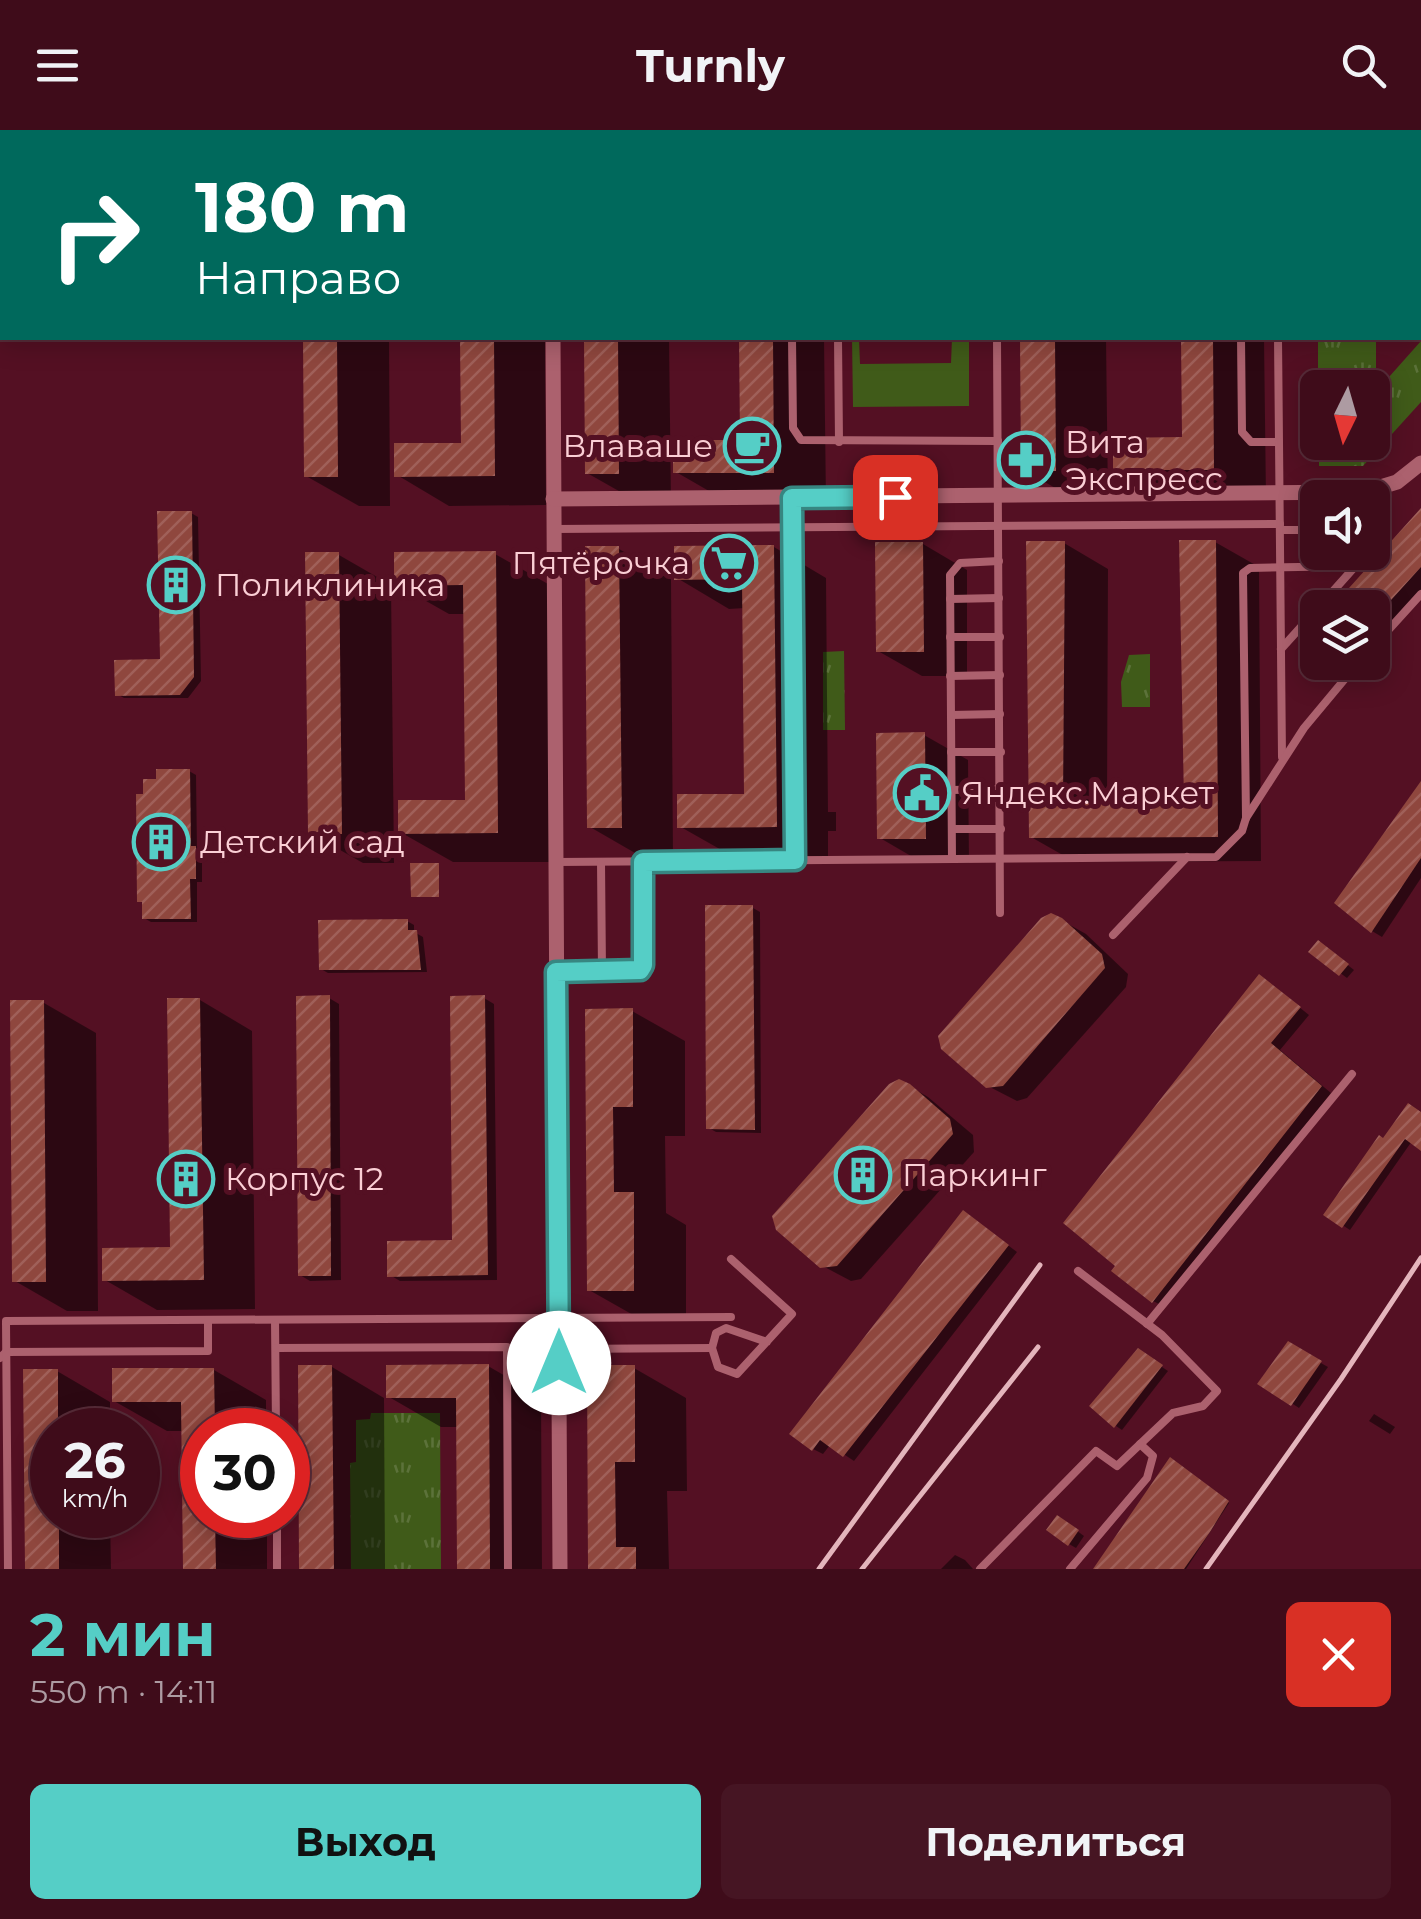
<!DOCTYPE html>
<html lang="ru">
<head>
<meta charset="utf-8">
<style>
	:root { --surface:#3f0c1a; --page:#461523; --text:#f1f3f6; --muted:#ad9ba2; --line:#582c39; --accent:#55cec6 }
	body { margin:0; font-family:Montserrat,sans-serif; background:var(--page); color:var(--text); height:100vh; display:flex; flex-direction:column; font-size:38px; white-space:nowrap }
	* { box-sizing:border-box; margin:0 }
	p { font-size:32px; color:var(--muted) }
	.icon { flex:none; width:55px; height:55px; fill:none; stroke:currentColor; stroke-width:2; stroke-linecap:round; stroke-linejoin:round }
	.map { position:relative; height:1439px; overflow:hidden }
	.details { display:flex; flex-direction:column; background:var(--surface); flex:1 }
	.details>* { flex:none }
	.hud { position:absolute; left:0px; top:0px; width:1422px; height:210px; box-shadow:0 5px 25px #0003,0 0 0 2px var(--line); background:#00695c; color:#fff; overflow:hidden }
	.needle { width:65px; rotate:185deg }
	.buttons { position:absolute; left:1300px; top:240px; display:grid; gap:20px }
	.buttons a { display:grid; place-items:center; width:90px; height:90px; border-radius:15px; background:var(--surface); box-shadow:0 5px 25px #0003,0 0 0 2px var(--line); font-size:50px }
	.speed { position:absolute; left:30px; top:1278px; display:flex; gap:20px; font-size:50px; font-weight:700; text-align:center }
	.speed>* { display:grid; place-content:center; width:130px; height:130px; border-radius:50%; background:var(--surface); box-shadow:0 5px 25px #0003,0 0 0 2px var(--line); line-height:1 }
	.speed small { font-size:25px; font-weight:400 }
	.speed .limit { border:15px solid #d22; background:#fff; color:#111 }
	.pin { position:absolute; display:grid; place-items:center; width:85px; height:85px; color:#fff; margin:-42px; border-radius:20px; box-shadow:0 5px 15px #0006 }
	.me { position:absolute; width:110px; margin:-55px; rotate:0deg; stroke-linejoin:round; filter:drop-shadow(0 0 8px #0008) }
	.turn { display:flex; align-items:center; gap:35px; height:210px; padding:0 30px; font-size:45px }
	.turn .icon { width:130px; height:130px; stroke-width:2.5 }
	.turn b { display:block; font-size:70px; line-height:85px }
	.round { display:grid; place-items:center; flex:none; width:105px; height:105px; border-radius:15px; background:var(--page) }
	.head { display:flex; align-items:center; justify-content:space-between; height:170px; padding:0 30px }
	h1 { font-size:60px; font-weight:700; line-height:75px; color:var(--accent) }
	.action { display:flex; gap:20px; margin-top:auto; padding:20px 30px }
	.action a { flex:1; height:115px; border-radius:15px; background:var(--accent); color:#111; font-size:40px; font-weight:700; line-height:115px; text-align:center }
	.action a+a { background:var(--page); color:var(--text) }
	header { display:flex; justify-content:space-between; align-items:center; height:130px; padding:0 30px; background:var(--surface); font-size:45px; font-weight:700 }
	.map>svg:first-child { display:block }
	.green { fill:#405b19 }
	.park { fill:url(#park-tufts) }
	.shadow { fill:#0007 }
	.building { fill:url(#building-hatch) }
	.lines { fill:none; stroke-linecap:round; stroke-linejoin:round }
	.lane { stroke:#ac616e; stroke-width:8 }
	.street { stroke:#ac616e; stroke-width:15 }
	.rail { stroke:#e4b5bc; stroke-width:5 }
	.route-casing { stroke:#378681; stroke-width:25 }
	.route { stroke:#55cec6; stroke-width:18 }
	.labels { text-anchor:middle; stroke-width:10; stroke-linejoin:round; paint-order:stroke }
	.poi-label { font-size:32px; fill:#fbcfd5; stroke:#541023; text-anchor:start }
</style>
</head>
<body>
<header><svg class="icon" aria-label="menu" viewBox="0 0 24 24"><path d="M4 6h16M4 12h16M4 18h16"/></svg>Turnly<svg class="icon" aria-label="search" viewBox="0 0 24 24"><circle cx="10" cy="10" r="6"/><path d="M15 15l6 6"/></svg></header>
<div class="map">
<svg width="1421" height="1439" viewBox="0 0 1421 1439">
	<defs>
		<pattern id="park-tufts" width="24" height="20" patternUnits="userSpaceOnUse" patternTransform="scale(2.5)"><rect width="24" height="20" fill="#405b19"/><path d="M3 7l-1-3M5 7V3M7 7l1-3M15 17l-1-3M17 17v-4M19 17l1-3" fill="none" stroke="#5c723a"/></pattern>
		<pattern id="building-hatch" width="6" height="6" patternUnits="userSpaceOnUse" patternTransform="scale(2.5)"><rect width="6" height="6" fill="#8f473e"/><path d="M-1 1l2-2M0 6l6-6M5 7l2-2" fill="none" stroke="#a06059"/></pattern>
	</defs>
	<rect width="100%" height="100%" fill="#541023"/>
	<path class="green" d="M852 208H859L860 234 951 233 952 208H969V276L853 277Z"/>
	<g class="park">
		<path d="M1318 208H1376V245L1365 257H1318Z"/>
		<path d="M1421 211V272L1363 336H1319V313L1372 312 1373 265Z"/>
		<path d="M844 521 845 600H823V522Z"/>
		<path d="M1150 524V577H1122L1121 552 1129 525Z"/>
		<path d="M371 1283H440L441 1439H351L350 1333 356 1332V1290L370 1289Z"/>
	</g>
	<g class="shadow">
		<rect x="303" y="0" width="98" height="2"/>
		<path d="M626 0H681V2H630Z"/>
		<path d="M927 0H973V2H931Z"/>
		<path d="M1201 0H1255V2H1206Z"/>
		<path d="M305 208H389L390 376H359L306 346Z"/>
		<path d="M463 208H545L546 375 449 376 397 345 464 315Z"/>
		<path d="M586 208H669L671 373H640L587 343Z"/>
		<path d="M742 208H824L826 372H728L676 342 743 312Z"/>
		<path d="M1023 208H1106L1108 370H1076L1024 340Z"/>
		<path d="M1184 208H1264L1266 368 1168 369 1116 339 1184 310Z"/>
		<path d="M1421 381V463L1372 517V478Z"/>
		<path d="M191 383 198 387 201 551 188 568H124L117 564 162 532Z"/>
		<path d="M1215 412 1259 437 1261 731 1075 732 1031 707 1064 413 1108 439 1107 675H1187Z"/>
		<path d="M923 414 967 440V546H922L878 521Z"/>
		<path d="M774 417 826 448 828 682H836V701H828V726H732L679 696 746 666 745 478 729 479 677 448Z"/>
		<path d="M619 419 671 449 673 727H642L590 697Z"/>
		<path d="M495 424 548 454 550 732H453L400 702 467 672 466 484H449L396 454Z"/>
		<path d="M339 425 391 455 394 733H363L310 703Z"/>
		<path d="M924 605 968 630 969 733H923L880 708Z"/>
		<path d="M189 641 196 645 197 720 202 723V752H197V792H151L144 788V773L139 771 146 666Z"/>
		<path d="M1421 655V748L1382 807 1372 801Z"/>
		<path d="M753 778 760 782 761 1003 716 1002 709 998Z"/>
		<path d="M1061 790 1086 804 1128 844 1126 857 1027 968 1017 971 982 953Z"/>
		<path d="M407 791 414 795V802L423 807 427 842 328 843 321 839Z"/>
		<path d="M1325 817 1354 840 1347 848 1312 822Z"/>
		<path d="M1269 853 1309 885 1280 920 1331 963 1163 1176 1153 1171Z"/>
		<path d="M329 868 339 874 341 1150 310 1151 300 1145Z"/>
		<path d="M484 868 494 874 497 1150 400 1151 390 1145 455 1113Z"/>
		<path d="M200 870 252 901 255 1179 157 1180 105 1150 173 1119Z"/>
		<path d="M44 873 96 903 98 1181H67L15 1151Z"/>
		<path d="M588 881H632L685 911V1006H665L666 1083 686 1095V1190H642L589 1160Z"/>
		<path d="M904 953 928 967 973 1005 974 1022 861 1149 851 1151 817 1133Z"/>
		<path d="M1421 984V1017L1412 1011 1350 1100 1327 1085 1384 1011Z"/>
		<path d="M973 1089 1017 1122 854 1331 830 1315 823 1324 813 1319Z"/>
		<path d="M1289 1215 1328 1237 1299 1278 1261 1253Z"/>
		<path d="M1138 1221 1168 1241 1122 1300 1116 1296Z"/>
		<path d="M488 1236 541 1267 542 1439H459L458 1297H441L389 1267Z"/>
		<path d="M332 1237 384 1268 385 1439H302Z"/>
		<path d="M634 1238 686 1268 687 1361H667L669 1439H591Z"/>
		<path d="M214 1240 266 1270V1300H202V1385H267V1439H185L184 1301H167L114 1271Z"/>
		<path d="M57 1241 110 1272V1300H52V1385H110L111 1439H28Z"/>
		<path d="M1374 1284 1395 1297 1390 1304 1369 1291Z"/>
		<path d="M1171 1330 1229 1373 1186 1439H1095Z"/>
		<path d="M1065 1392 1084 1406 1076 1418 1069 1414Z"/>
		<path d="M955 1425 965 1430 973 1439H941Z"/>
	</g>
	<g class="building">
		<path d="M303 208H337L338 347H304Z"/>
		<path d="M460 208H494L495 346 394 347V313H461Z"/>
		<path d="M584 208H618L619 344H585Z"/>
		<path d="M739 208H773L774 343H673V310H740Z"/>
		<path d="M1020 208H1055L1056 341H1021Z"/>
		<path d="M1181 208H1213L1214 340H1113V308L1182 307Z"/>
		<path d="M1421 378V437L1372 491V478H1331Z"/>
		<path d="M157 381H192L194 547 180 565 115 566 114 530 160 529Z"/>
		<path d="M1179 410H1216L1218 707 1029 708 1026 411H1065L1063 673H1123L1184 672Z"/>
		<path d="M875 412H923L924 522H876Z"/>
		<path d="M774 415 777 697 677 698V664H744L742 449 674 450V416Z"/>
		<path d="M585 416H619L622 698H587Z"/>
		<path d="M496 421 498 703 398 704V670H465L463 455 394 456V422Z"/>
		<path d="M305 422H339L342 704H308Z"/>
		<path d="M925 602 926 709H877L876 603Z"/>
		<path d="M156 639H190L191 716H196V749H190L191 789H142V772H137L136 664H143V649H156Z"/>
		<path d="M1421 651V728L1371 803 1334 773Z"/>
		<path d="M410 733H439V767H411Z"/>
		<path d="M705 775H753L755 1000 706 999Z"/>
		<path d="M1051 783 1062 788 1102 824 1105 838 1003 956 986 958 941 919 938 906 1041 788Z"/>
		<path d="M408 789V800H417L421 840H319L318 790Z"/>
		<path d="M1318 810 1349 834 1339 846 1308 822Z"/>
		<path d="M1259 844 1301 877 1271 913 1322 956 1152 1173 1111 1141 1115 1136 1063 1093Z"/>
		<path d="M330 865 331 1146H298L296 866Z"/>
		<path d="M485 865 488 1145 387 1147V1111L452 1110 450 866Z"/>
		<path d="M167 868H200L204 1150 102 1151V1118L170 1117Z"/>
		<path d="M10 870H44L46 1152H12Z"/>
		<path d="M633 878V977H613L614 1062H634V1161H587L585 879Z"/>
		<path d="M899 949 910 954 950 989 953 1004 837 1136 820 1138 776 1100 772 1086 889 954Z"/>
		<path d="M1408 973 1421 982V1021L1405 1009 1342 1098 1323 1085 1379 1005 1383 1008Z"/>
		<path d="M963 1080 1009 1115 843 1327 820 1310 812 1321 789 1304Z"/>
		<path d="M1288 1211 1322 1231 1291 1276 1257 1254Z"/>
		<path d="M1138 1218 1163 1235 1114 1298 1089 1276Z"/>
		<path d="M489 1234 490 1439H457L456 1268H386V1235Z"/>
		<path d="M298 1235H332L334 1439H299Z"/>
		<path d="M587 1235H635V1332H615L616 1417H636V1439H588Z"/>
		<path d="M112 1238H214L215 1300H202V1385H215L216 1439H183L181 1272H112Z"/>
		<path d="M23 1239H58V1300H52V1385H59V1439H25Z"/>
		<path d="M1170 1327 1229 1371 1210 1402 1184 1439H1093Z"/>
		<path d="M1057 1385 1079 1400 1068 1416 1046 1400Z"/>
	</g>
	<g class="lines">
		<g class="lane">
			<path d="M996 0V2"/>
			<path d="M792 208 793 298 801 310 998 311"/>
			<path d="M838 208 839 312"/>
			<path d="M997 208 1000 783"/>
			<path d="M1241 208 1242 302 1251 312H1279L1278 208"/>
			<path d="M1279 312 1282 627"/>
			<path d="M792 368 795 730"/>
			<path d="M554 399 1280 394"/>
			<path d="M1280 400H1318"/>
			<path d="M1372 400H1377L1382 406 1372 418"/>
			<path d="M950 469 999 468"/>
			<path d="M1318 478 1368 422"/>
			<path d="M950 507H1000"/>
			<path d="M1372 518 1421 464"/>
			<path d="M1281 519 1318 478"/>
			<path d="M950 546 1000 545"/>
			<path d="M951 585 1000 584"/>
			<path d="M951 622H1001"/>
			<path d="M951 660 1001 659"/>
			<path d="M1246 688 1243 443 1250 438 1356 436"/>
			<path d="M952 699H1001"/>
			<path d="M952 729 950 445 960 433 999 431"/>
			<path d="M556 732 1216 727 1242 701 1246 688 1304 598 1359 532"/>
			<path d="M601 732 602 842H634L643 835V732"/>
			<path d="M1113 805 1187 727"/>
			<path d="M557 842H602"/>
			<path d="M731 1129 792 1184 737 1244 718 1237 712 1218 716 1203 726 1198 767 1212"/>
			<path d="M275 1190 276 1300"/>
			<path d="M1147 1194 1352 944"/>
			<path d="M276 1218 507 1217 508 1439"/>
			<path d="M559 1219 712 1218"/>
			<path d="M0 1228 6 1222 208 1221V1190"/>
			<path d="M277 1385V1439"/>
			<path d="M8 1439 6 1191 731 1187"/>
			<path d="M980 1439 1096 1321 1117 1336 1173 1283 1203 1276 1217 1261 1162 1205 1078 1141"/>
			<path d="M1070 1439 1147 1348 1153 1326 1140 1314"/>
		</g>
		<g class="street">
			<path d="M552 0V2"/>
			<path d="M553 208 560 1439"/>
			<path d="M553 369 1364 362 1397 352 1421 333"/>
		</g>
		<g class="rail">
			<path d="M819 1439 1040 1135"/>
			<path d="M862 1439 1038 1217"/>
			<path d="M1206 1439 1341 1249 1421 1128"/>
		</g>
	</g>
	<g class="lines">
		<g class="route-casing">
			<path id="route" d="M559 1233 556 842 640 840 643 835V732L795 730 792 368 895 367"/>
		</g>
		<use href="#route" class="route"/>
	</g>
	<defs>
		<g id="cafe-ring" transform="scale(2.875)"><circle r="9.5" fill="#541023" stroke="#55cec6" stroke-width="1.5"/><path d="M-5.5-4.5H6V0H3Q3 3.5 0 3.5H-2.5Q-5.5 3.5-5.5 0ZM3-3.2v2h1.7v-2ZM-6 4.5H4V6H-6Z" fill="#55cec6"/></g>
		<g id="pharmacy-ring" transform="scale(2.875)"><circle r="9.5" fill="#541023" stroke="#55cec6" stroke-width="1.5"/><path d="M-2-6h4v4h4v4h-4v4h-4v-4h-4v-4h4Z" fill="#55cec6"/></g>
		<g id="supermarket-ring" transform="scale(2.875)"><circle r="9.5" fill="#541023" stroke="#55cec6" stroke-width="1.5"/><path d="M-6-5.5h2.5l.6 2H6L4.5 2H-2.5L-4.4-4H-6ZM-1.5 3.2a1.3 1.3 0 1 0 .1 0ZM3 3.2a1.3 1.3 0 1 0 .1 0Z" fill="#55cec6"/></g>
		<g id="building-ring" transform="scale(2.875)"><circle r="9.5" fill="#541023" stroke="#55cec6" stroke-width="1.5"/><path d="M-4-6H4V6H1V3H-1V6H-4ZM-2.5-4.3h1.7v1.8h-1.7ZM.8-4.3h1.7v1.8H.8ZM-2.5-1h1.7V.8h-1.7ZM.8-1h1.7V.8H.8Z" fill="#55cec6"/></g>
		<g id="civic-ring" transform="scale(2.875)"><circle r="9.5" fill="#541023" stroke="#55cec6" stroke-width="1.5"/><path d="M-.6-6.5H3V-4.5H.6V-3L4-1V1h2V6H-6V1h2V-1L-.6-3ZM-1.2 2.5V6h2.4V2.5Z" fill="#55cec6"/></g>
	</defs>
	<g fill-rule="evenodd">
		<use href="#cafe-ring" x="752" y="316"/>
		<use href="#pharmacy-ring" x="1026" y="330"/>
		<use href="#supermarket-ring" x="729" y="433"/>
		<use href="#building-ring" x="176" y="455"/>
		<use href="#civic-ring" x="922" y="663"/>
		<use href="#building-ring" x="161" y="712"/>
		<use href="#building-ring" x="863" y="1045"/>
		<use href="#building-ring" x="186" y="1049"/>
	</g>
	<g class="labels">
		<g class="poi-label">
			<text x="1065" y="323">Вита<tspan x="1065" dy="37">Экспресс</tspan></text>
			<text x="713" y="327" text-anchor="end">Влаваше</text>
			<text x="690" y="444" text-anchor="end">Пятёрочка</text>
			<text x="215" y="466">Поликлиника</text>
			<text x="961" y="674">Яндекс.Маркет</text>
			<text x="200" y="723">Детский сад</text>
			<text x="902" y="1056">Паркинг</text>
			<text x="225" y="1060">Корпус 12</text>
		</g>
	</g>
</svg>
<div class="buttons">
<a><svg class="needle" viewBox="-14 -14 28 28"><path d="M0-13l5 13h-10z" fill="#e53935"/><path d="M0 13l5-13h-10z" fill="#ad9ba2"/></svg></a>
<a><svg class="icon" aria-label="sound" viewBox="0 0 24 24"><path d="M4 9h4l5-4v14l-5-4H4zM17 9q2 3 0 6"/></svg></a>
<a><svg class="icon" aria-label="layers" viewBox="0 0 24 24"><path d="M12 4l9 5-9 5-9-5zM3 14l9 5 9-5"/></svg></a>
</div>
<div class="speed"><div>26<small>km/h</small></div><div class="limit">30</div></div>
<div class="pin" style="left:895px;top:367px;background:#d93025"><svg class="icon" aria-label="arrive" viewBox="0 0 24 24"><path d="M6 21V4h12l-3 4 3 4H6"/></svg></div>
<svg class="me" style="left:559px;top:1233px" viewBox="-20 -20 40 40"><circle r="19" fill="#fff"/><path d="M0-13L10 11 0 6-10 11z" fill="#55cec6"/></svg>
<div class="hud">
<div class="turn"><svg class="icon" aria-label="right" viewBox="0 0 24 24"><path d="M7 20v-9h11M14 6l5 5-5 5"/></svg><div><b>180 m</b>Направо</div></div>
</div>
</div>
<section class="details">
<div class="head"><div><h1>2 мин</h1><p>550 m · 14:11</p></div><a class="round" style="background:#d93025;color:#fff"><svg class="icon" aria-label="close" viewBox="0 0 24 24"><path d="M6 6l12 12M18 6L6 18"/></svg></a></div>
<div class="action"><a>Выход</a><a>Поделиться</a></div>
</section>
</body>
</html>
